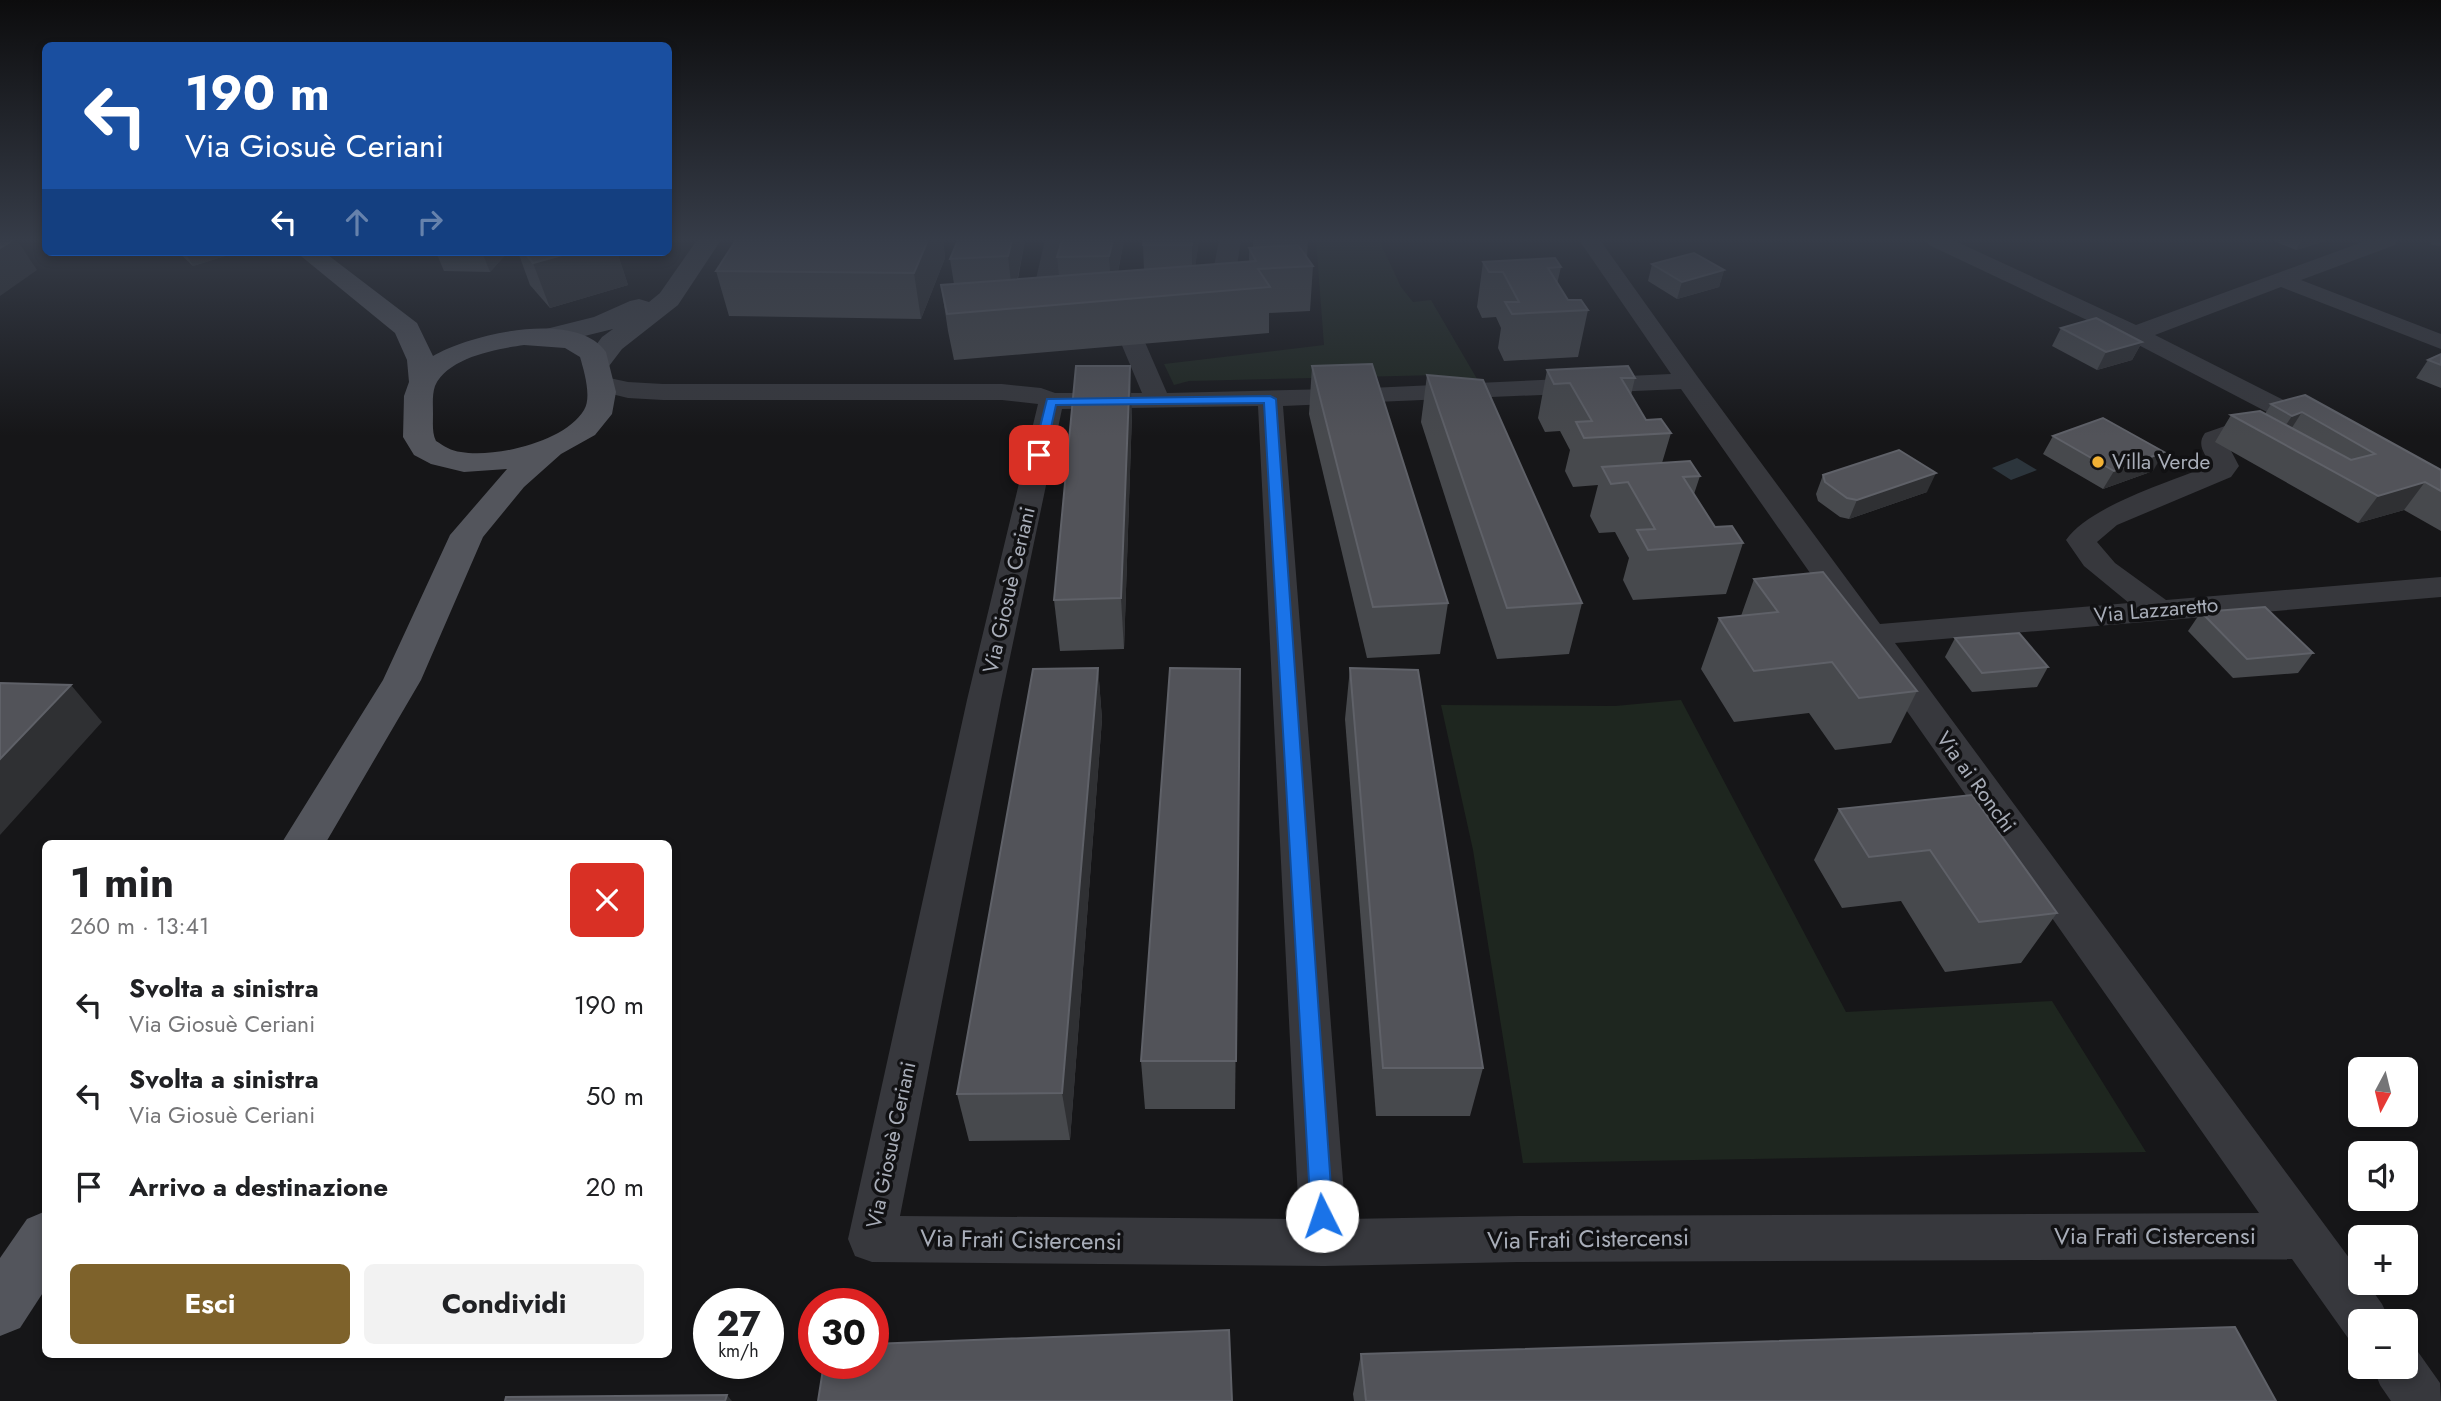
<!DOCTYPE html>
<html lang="it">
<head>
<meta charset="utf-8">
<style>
	:root { --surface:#fff; --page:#f2f2f2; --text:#202124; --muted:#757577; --accent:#7e622b }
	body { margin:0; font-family:Jost,sans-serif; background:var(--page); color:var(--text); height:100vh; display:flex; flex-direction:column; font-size:26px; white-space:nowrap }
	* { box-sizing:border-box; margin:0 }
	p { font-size:23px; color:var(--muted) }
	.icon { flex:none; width:38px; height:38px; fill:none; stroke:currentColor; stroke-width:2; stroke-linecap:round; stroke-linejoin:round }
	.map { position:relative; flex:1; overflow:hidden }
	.panel { position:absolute; left:42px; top:840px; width:630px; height:518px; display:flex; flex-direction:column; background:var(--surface); border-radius:10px; box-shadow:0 4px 10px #0003 }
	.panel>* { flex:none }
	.hud { position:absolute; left:42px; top:42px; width:630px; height:214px; border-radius:10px; box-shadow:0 4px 10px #0003; background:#1a4fa0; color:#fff; overflow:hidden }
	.needle { width:46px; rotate:187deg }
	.tools { position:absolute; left:2348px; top:1057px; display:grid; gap:14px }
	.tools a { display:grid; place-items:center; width:70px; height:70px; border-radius:10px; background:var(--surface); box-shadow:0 4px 10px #0003; font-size:35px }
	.speed { position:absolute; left:693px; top:1288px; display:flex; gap:14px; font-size:35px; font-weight:700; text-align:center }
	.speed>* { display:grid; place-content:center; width:91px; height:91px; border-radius:50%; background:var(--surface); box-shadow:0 4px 10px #0003; line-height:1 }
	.speed small { font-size:18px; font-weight:400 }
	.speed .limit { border:10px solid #d22; background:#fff; color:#111 }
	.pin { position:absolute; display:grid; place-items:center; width:60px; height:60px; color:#fff; margin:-30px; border-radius:14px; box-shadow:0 4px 10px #0006 }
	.me { position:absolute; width:77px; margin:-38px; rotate:356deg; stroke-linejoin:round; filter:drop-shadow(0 0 5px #0008) }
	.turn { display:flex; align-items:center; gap:24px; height:147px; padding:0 28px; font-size:32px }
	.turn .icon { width:91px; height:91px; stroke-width:2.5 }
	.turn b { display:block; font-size:49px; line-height:60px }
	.lanes { display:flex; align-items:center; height:66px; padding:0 28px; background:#0003; justify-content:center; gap:35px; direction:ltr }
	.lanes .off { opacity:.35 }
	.round { display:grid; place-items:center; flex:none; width:74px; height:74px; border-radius:10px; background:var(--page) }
	.headline { display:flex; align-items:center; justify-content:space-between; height:119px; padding:0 28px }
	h1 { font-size:42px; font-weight:700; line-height:52px }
	.primary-button { display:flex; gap:14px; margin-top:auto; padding:14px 28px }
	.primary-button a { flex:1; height:80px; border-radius:10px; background:var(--accent); color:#fff; font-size:28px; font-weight:700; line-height:80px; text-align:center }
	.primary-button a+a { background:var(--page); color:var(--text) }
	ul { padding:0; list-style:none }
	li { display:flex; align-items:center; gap:21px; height:91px; padding:0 28px }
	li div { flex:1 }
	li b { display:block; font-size:26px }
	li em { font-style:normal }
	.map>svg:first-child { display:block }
	.green { fill:#1e261f }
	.water { fill:#2c353c }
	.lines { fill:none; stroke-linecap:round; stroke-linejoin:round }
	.street { fill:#37383d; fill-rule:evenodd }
	.secondary { fill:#45474d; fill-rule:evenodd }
	.primary { fill:#53555c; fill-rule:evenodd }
	.wall { fill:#47494d }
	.shaded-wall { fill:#2f3033 }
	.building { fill:#525359; stroke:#5f6168; stroke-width:2 }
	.route { fill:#1a73e8; stroke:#114b97; stroke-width:2 }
	.poi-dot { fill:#f2b134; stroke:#111113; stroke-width:2.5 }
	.labels { text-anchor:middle; stroke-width:7; stroke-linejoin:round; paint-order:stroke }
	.poi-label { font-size:21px; fill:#a8adb8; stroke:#111113; text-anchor:start }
	.street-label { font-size:21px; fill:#a8adb8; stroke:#111113 }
	.near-street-label { font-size:24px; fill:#a8adb8; stroke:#111113 }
</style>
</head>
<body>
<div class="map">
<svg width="2441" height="1401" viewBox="0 0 2441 1401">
	<rect width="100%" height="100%" fill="#161618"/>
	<g class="green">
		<path d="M1316 240H1379L1401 287 1413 302 1431 300 1480 384 1444 386 1440 375 1189 381 1174 385 1164 364 1324 345Z"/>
		<path d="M1681 700 1846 1012 2052 1001 2146 1152 1523 1163 1473 850 1441 705 1615 706Z"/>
	</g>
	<path class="water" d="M2017 458 2037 470 2011 480 1992 468Z"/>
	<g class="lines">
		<g class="street">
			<path d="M1045 240H1067L1051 315 1054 318 1050 323H1031L1027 318Z"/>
			<path d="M1219 240H1241L1231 304 1228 309H1210L1207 304Z"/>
			<path d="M1579 240H1600L1697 376 1880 624 2129 603 2084 566 2066 540C2089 506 2172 481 2211 465 2205 454 2196 445 2205 433L2262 413 2271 415 2275 421 2271 427 2227 443 2239 466 2231 477 2117 525 2097 542 2115 563 2166 600 2441 577V597L1895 643 2361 1274V1283H2367L2382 1304 2390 1321H2361V1344L2348 1338 2292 1259 1518 1262 1324 1266 872 1262 855 1256 848 1239 967 700 1038 404 1002 400H663L628 398 591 389 587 384 591 379 600 376 628 382 663 384H1002L1041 388 1055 393H1142L1110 317 1114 312H1130L1134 317 1167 393 1370 388 1671 374ZM1681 389 2259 1213 1518 1216 1346 1219 1283 406ZM1258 406 1299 1219 900 1216 1001 700 1062 409Z"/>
			<path d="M1926 240H1953L2136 325 2368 240H2397L2395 245 2301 280 2441 334V349L2281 287 2155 335 2323 420 2327 426 2323 432 2314 434 2305 432 2127 339 1929 245Z"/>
			<path d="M2429 240H2441V246L2432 245Z"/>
			<path d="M2406 1345 2416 1349 2440 1383 2441 1401H2391L2380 1385 2373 1367H2406Z"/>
		</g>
		<path class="secondary" d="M697 240H721L678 305 622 349 606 370 596 373 586 370 582 364 602 337 613 329 548 345 538 343 534 337 538 331 594 317 630 301 639 299 649 302 660 293Z"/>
		<g class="primary">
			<path d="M296 252H324L417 323 433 356C470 334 576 309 606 352L616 392 612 414 595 435 561 454 524 487 483 537 421 680 325 844H281L383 680 450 535 507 469 464 472 431 464 414 455 403 437 404 396 409 382 407 360 395 333ZM524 345 565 348 580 357C584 371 592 397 584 410 565 442 495 458 461 452 451 451 444 446 436 441 432 433 433 424 433 414 433 405 432 395 435 386 448 357 497 349 524 345Z"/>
			<path d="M46 1211V1288L20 1328 0 1336V1258L27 1219Z"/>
		</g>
	</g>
	<g class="wall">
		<path d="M736 240H943L945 258 921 319 729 316 716 271Z"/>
		<path d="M958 240H1025L1018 279 1059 276 1057 257 1062 240H1124L1118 272 1144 270 1143 245 1144 240H1199L1195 266 1249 262V248H1253V240H1308L1307 258 1313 266 1310 311 1269 313V333L954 360 948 331 941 285 954 284 950 259Z"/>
		<path d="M2271 240H2329L2296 250Z"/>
		<path d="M178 252H223L225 256 193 266Z"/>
		<path d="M436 252H508L490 272 444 271Z"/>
		<path d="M518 252H617L628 285 550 308 530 285Z"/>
		<path d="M1483 262 1561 267 1557 284 1568 300 1588 310 1578 357 1504 361 1498 348 1501 328 1496 317 1482 318 1477 307Z"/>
		<path d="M1652 264 1724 270 1719 287 1677 299 1648 281Z"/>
		<path d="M2061 328 2142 342 2132 360 2097 370 2052 346Z"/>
		<path d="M2441 354V388L2416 378 2428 360Z"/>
		<path d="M1312 366 1448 603 1440 654 1367 658 1309 414Z"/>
		<path d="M1547 370 1635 378 1631 395 1646 420 1671 433 1662 463 1700 476 1694 494 1715 527 1743 543 1726 594 1633 600 1623 580 1629 558 1615 532 1599 533 1590 516 1598 485 1573 487 1565 471 1570 450 1560 431 1545 432 1538 418Z"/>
		<path d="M1427 375 1582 603 1569 654 1497 659 1421 422Z"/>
		<path d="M2305 395 2441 470V531L2404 510 2358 523 2215 442 2231 415 2265 414 2271 404Z"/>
		<path d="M1132 413 1124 649 1060 651 1054 600Z"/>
		<path d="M2053 436 2153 471 2103 489 2043 454Z"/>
		<path d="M1823 475 1927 492 1849 519 1840 517 1818 501 1816 494Z"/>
		<path d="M1754 579 1917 691 1891 743 1835 750 1809 713 1734 722 1701 669 1719 618 1741 616Z"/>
		<path d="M2201 612 2313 653 2298 673 2233 678 2188 631Z"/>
		<path d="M1955 638 2048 667 2037 687 1972 692 1945 657Z"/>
		<path d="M1098 668 1102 719 1070 1140 969 1141 957 1094Z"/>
		<path d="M1350 668 1483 1068 1470 1116H1376L1345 719Z"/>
		<path d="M1240 669 1235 1109H1145L1141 1061Z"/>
		<path d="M1972 795 2057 913 2021 963 1945 972 1901 901 1842 908 1814 860 1839 809Z"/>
		<path d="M1361 1354 2276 1401H1354L1353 1394Z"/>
	</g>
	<g class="shaded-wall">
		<path d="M13 240H17L37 270 0 296V248Z"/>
		<path d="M928 240H943L945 258 921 319 914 273Z"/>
		<path d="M1012 240H1025L1013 301 1008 256Z"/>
		<path d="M1113 240H1124L1112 301 1109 256Z"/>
		<path d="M1192 240H1199L1192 290Z"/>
		<path d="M2302 240H2329L2296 250Z"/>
		<path d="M185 252H223L225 256 193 266Z"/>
		<path d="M482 252H508L490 272Z"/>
		<path d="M573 252H617L628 285 550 308 533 263Z"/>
		<path d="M1724 270 1719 287 1677 299 1682 282Z"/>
		<path d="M2142 342 2132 360 2097 370 2106 352Z"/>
		<path d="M1130 366 1132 413 1124 649 1121 598Z"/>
		<path d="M2302 412 2284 440H2276L2292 416Z"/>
		<path d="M2164 452 2153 471 2103 489 2114 471Z"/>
		<path d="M1936 473 1927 492 1849 519 1857 500Z"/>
		<path d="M2425 482 2404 510 2358 523 2378 496Z"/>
		<path d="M1098 668 1102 719 1070 1140 1062 1093Z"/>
		<path d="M71 685 102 722 0 835V759Z"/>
		<path d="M727 1395 732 1401H725Z"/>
	</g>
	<g class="building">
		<path d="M0 240H13L0 248Z"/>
		<path d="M736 240H928L914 273 716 271Z"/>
		<path d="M958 240H1012L1008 256 950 259Z"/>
		<path d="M1062 240H1113L1109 256 1057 257Z"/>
		<path d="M1144 240H1192V245H1143Z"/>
		<path d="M1298 245 1313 266 1258 269 1270 287 947 314 941 285 1256 261 1249 248Z"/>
		<path d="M524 252H573L533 263Z"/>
		<path d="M1694 253 1724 270 1682 282 1652 264Z"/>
		<path d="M1555 258 1561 267 1548 268 1568 300H1581L1588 310 1512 314 1505 302H1519L1503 272H1489L1483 262Z"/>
		<path d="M2096 318 2142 342 2106 352 2061 328Z"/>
		<path d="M2441 354V365L2428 360Z"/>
		<path d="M1372 364 1448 603 1373 607 1312 366Z"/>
		<path d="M1076 366H1130L1121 598 1054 600Z"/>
		<path d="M1628 366 1635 378H1621L1646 420 1661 419 1671 433 1584 438 1576 422 1592 421 1570 383 1554 384 1547 370Z"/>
		<path d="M1427 375 1483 380 1582 603 1507 608Z"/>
		<path d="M2305 395 2441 470V491L2425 482 2378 496 2231 415 2260 411 2351 460 2375 454 2302 412 2292 416 2271 404Z"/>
		<path d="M2103 418 2164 452 2114 471 2053 436Z"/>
		<path d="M1899 450 1936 473 1857 500 1847 498 1825 482 1823 475Z"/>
		<path d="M1690 461 1700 476 1683 477 1715 527 1732 526 1743 543 1648 550 1637 530 1655 529 1628 482 1611 484 1602 467Z"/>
		<path d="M1823 572 1917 691 1859 698 1832 662 1754 671 1719 618 1778 612 1754 579Z"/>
		<path d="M2265 607 2313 653 2247 659 2201 612Z"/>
		<path d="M2019 633 2048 667 1982 673 1955 638Z"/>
		<path d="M1098 668 1062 1093 957 1094 1033 669Z"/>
		<path d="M1170 668 1240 669 1236 1061H1141Z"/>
		<path d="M1350 668 1418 670 1483 1068H1383Z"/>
		<path d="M0 683 71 685 0 759Z"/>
		<path d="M1972 795 2057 913 1979 922 1930 850 1869 857 1839 809Z"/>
		<path d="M2235 1327 2276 1401H1366L1361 1354Z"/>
		<path d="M1229 1330 1232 1401H818L824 1363H873V1344Z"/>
		<path d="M727 1395 725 1401H505L506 1397Z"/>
	</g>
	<linearGradient id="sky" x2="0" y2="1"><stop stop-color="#0c0c0d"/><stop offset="0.55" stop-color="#363c48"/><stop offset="1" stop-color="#363c48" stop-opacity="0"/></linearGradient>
	<rect width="2441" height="436" fill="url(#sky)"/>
	<path class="route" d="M1270 396 1276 399 1333 1216 1330 1224 1322 1227 1314 1224 1311 1216 1264 403 1056 405 1045 455 1039 459 1033 455 1047 399Z"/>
	<circle class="poi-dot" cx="2098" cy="462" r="7"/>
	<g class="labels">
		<g class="poi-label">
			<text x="2112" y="469">Villa Verde</text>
		</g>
		<g class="street-label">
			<text transform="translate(1009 590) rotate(-77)" y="7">Via Giosuè Ceriani</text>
			<text transform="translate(2156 610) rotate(-5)" y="7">Via Lazzaretto</text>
			<text transform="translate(1976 782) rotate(54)" y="7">Via ai Ronchi</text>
			<text transform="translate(891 1145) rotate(-78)" y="7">Via Giosuè Ceriani</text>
		</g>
		<g class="near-street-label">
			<text x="2155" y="1244">Via Frati Cistercensi</text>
			<text transform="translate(1588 1239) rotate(-1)" y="8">Via Frati Cistercensi</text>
			<text transform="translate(1021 1240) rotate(1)" y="8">Via Frati Cistercensi</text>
		</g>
	</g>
</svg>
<div class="tools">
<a><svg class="needle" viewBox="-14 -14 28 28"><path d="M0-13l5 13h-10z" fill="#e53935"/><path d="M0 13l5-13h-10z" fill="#757577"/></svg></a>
<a><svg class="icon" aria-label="sound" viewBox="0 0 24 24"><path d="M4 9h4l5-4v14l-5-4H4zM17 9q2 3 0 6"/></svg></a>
<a>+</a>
<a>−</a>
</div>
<div class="speed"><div>27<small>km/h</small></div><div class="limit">30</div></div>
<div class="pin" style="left:1039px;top:455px;background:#d93025"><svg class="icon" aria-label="arrive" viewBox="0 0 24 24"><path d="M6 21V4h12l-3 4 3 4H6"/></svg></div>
<svg class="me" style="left:1322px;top:1216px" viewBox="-20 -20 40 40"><circle r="19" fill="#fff"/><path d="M0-13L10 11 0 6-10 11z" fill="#1a73e8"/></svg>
<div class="hud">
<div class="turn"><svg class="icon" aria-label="left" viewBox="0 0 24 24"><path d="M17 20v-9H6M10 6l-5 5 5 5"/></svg><div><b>190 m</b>Via Giosuè Ceriani</div></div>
<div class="lanes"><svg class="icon" aria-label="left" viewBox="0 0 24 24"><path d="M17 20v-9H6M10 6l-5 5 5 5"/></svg><svg class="icon off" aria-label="ahead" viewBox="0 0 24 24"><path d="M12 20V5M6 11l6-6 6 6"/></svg><svg class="icon off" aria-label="right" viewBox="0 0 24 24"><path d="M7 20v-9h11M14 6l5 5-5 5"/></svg></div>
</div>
<section class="panel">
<div class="headline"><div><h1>1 min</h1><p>260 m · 13:41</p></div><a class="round" style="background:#d93025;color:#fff"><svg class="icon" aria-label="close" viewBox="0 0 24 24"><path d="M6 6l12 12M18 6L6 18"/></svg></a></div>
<ul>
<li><svg class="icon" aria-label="left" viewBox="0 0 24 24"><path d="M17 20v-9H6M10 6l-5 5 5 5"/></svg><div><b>Svolta a sinistra</b><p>Via Giosuè Ceriani</p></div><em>190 m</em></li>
<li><svg class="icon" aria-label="left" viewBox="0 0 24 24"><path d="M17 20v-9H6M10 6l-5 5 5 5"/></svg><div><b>Svolta a sinistra</b><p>Via Giosuè Ceriani</p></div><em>50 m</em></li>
<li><svg class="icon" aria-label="arrive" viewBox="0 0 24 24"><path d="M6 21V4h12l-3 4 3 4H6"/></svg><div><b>Arrivo a destinazione</b></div><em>20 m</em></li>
</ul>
<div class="primary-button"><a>Esci</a><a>Condividi</a></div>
</section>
</div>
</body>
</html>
